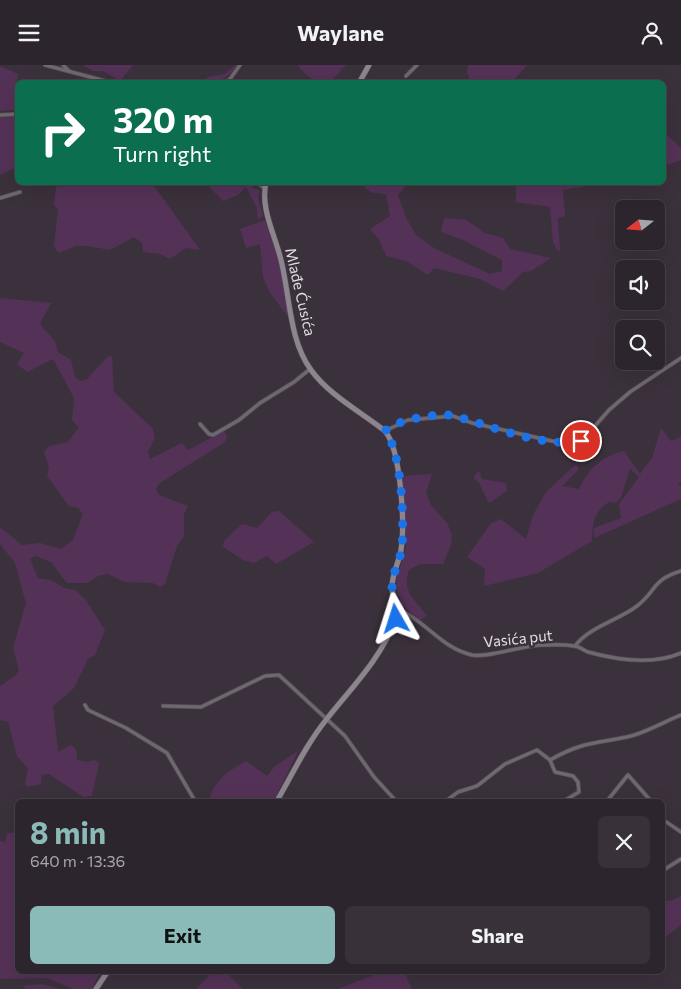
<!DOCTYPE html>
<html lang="en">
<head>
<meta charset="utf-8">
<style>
	:root { --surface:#2c252d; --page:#383139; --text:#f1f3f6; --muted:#a6a5aa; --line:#484249; --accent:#8bbbb9 }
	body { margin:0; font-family:Commissioner,sans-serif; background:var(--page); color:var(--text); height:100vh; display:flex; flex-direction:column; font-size:19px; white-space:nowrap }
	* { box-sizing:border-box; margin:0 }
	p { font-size:16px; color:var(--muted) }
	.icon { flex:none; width:28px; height:28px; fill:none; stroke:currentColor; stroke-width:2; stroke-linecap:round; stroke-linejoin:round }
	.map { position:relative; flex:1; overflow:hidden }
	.side { position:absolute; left:15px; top:734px; width:650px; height:175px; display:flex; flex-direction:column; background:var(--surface); border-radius:8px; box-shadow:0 5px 20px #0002,0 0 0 1px var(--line) }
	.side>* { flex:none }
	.banner { position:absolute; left:15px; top:15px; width:651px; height:105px; border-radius:8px; box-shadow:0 5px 20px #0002,0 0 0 1px var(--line); background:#0b6e4f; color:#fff; overflow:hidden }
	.needle { width:32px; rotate:253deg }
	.controls { position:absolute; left:615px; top:135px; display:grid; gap:10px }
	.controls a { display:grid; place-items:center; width:50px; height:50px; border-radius:8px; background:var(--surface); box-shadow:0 5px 20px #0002,0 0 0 1px var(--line); font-size:25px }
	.pin { position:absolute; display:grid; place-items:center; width:42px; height:42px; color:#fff; margin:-21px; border:2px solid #fff; border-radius:50%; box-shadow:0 1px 5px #0007 }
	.me { position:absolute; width:55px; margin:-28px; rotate:354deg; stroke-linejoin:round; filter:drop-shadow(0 0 4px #0008) }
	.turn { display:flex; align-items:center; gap:18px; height:105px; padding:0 15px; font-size:22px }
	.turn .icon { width:65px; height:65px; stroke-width:2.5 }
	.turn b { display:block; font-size:35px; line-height:42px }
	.round { display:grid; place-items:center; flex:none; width:52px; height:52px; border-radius:8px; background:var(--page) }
	.overview { display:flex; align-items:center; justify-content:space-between; height:85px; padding:0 15px }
	h1 { font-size:30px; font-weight:700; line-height:38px; color:var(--accent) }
	.button { display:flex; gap:10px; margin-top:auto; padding:10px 15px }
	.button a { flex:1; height:58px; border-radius:8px; background:var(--accent); color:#111; font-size:20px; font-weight:700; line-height:58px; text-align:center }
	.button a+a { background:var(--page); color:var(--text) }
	header { display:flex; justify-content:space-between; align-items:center; height:65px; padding:0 15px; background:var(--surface); font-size:22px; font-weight:700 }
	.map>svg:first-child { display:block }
	.green { fill:#543257 }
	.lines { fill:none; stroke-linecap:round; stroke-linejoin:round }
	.street-casing { stroke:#59505a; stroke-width:4.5 }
	.secondary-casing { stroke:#59505a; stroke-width:6 }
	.street { stroke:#6e696e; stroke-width:3 }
	.secondary { stroke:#8d858e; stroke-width:5 }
	.route { stroke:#1a73e8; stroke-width:9; stroke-dasharray:0 16.2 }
	.labels { text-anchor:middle; stroke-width:5; stroke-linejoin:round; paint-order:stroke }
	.street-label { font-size:15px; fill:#e1dbe2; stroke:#3b313c }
</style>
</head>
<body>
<header><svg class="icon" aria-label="menu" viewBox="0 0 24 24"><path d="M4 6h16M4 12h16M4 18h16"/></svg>Waylane<svg class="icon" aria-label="person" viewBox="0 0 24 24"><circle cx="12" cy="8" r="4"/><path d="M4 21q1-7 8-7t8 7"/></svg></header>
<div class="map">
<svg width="681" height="924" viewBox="0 0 681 924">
	<rect width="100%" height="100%" fill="#3b313c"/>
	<g class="green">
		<path d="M83 0H133L120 16 103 6H93Z"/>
		<path d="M235 0H237C228 14 219 17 202 18L208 12 225 9Z"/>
		<path d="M298 0H346L330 17C316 18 305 12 298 0Z"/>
		<path d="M468 0H527L512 17 471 18 467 7Z"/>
		<path d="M0 1 18 9 14 45 0 46Z"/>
		<path d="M0 51 18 52 17 102 0 110Z"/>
		<path d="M664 67 681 83V95L664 101Z"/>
		<path d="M78 118H152L200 185 186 183 170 194 160 189 143 187 142 178 134 172 110 185 87 181H76L58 188 54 180 58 145 54 140 56 122 77 120Z"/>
		<path d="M208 118H251L253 123 260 125 258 133 263 151 258 155 257 143 246 122 238 130 223 136 211 124Z"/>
		<path d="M361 118H408L398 130 406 153 416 170 434 183 490 209 502 206V195L463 175 441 167 444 153 466 155 485 168 503 173 510 184 551 193 531 206 523 207 503 226 480 214 434 203 428 210 406 196 386 191 379 175 370 164 390 151 386 129C375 129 367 127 361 118Z"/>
		<path d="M519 118H606L563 125 565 151 558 153 560 186 557 185 553 177 550 142 516 137V119Z"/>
		<path d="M265 155 279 195 290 254 270 228 263 212 260 179 246 183 240 164Z"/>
		<path d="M0 233 51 238 40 259 55 276 58 287 71 295 75 312 80 316 87 314 107 292 112 291 114 327 153 364 155 373 148 387 150 394 182 378 188 385 224 366 227 371 225 377 160 418 156 423 159 430 188 441 184 449V471L177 481 165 519 160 522 153 518 125 517 108 509 98 511 87 518H67L51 497 35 491 30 494 38 513 51 515 64 523 75 525 85 534 105 565 95 590 88 594 74 623 53 641 58 687 71 680 76 684 77 695 87 697 94 695 99 698 92 731 83 732 49 709 42 710 41 719 27 722 25 718 28 703 17 691 8 657 0 655V621L15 611 19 605 13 583 26 538 15 498 0 479V462L22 480 40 478 61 484 73 475 83 449 78 443 69 441 47 411 49 403 44 387 49 381 68 377 79 362 72 355 74 333 53 294 27 307 17 299 24 288 0 277Z"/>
		<path d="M661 363 671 376 681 372V416L678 419 681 421V434L594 473V463L621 453 619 439 639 412 630 404 621 432 616 438 609 437C593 448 593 456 592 476L538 508 484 521 485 504 467 492 491 458 501 454 526 474 533 450 546 427 573 402 576 400 579 404 562 421 579 424C589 403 601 392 624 386L640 409 652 393Z"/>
		<path d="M479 406 482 414 506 418 507 426 489 438 478 416 474 415 475 410Z"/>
		<path d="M432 409 426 428 431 440 447 458 452 470 451 480 443 499H420L409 505C401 526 416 536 427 551L420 555 403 542 397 525 396 515 406 482 403 411Z"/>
		<path d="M279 446 314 477 276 499 267 491 254 498 243 495 223 482 224 476 242 459 257 463 272 447Z"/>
		<path d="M298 686 274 736H212L209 734C215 715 229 705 246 696L267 711 275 701Z"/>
		<path d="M17 762 18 906H101L92 924H73L47 913 0 914V776L5 777 7 768H14Z"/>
		<path d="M681 831V860L663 874V835L670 836Z"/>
		<path d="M213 906H225L243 924H196Z"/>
		<path d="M384 906H404L412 924H338Z"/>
		<path d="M41 919 62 924H26L22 921Z"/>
	</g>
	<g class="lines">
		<g class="street-casing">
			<g id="street">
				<path d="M45 0 113 18"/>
				<path d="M63 0 69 6"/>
				<path d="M406 11 417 0"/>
				<path d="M224 18 230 14 240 0"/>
				<path d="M0 50 18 49"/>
				<path d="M258 118 264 123"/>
				<path d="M0 133 20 127"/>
				<path d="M200 359 209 369 213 370 239 355 260 338 294 317 310 304"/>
				<path d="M385 366 408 355 453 351 472 358 552 376 570 378 581 377 609 345 630 327 681 293"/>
				<path d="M398 544C426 556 441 583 472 590 487 593 521 581 540 580 550 580 563 579 574 581 579 581 583 585 588 587 617 595 653 600 681 588"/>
				<path d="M575 581C589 562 619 555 637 541 658 525 650 516 681 506"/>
				<path d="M85 640 88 645 126 663 167 688 195 736"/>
				<path d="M163 641 201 642 265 611 279 610 345 671 374 712 396 736"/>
				<path d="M550 695C582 677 593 679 627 672 646 668 663 657 681 650"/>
				<path d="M446 736 458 727 477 721 505 699 537 685 550 695 555 707 573 711 578 717 579 727 564 736"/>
				<path d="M607 736 628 710 651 736"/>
				<path d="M662 754 681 767"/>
				<path d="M662 806 681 794"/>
			</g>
		</g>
		<g class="secondary-casing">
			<g id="secondary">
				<path d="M359 18 369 0"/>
				<path d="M266 118C260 143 275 170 281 195 290 231 289 275 311 305 329 330 361 347 385 366 401 385 405 459 401 485 399 497 392 509 392 522 392 534 400 543 395 555 381 594 351 623 326 655 306 680 293 708 277 736"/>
				<path d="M96 924 108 906"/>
			</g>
		</g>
		<use href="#street" class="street"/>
		<use href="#secondary" class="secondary"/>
	</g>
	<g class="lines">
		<path class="route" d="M396 554C399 541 392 532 392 520 393 507 400 495 402 483 404 455 402 386 385 366 395 355 440 347 454 351 492 361 542 383 581 376"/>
	</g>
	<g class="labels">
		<g class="street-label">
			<text transform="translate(300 227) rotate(77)" y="5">Mlađe Ćusića</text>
			<text transform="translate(518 574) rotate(-6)" y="5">Vasića put</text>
		</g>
	</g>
</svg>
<div class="controls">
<a><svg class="needle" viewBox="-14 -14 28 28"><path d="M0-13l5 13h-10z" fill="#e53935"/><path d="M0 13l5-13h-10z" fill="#a6a5aa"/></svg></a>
<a><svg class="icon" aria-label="sound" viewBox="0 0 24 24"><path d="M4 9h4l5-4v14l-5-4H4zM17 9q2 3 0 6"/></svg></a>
<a><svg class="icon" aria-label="search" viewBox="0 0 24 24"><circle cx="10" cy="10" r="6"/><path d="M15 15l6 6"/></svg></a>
</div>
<div class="pin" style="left:581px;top:376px;background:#d93025"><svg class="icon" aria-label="arrive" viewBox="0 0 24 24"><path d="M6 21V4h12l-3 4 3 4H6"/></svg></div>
<svg class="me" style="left:396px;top:554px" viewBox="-20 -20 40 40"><path d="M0-17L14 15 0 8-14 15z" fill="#1a73e8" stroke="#fff" stroke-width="4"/></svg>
<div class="banner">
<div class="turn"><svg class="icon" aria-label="right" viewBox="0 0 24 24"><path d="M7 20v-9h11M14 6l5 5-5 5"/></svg><div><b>320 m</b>Turn right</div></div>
</div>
<section class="side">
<div class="overview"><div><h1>8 min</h1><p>640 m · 13:36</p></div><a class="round"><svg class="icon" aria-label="close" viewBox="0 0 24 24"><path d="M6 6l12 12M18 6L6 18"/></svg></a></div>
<div class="button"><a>Exit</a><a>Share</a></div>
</section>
</div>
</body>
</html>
